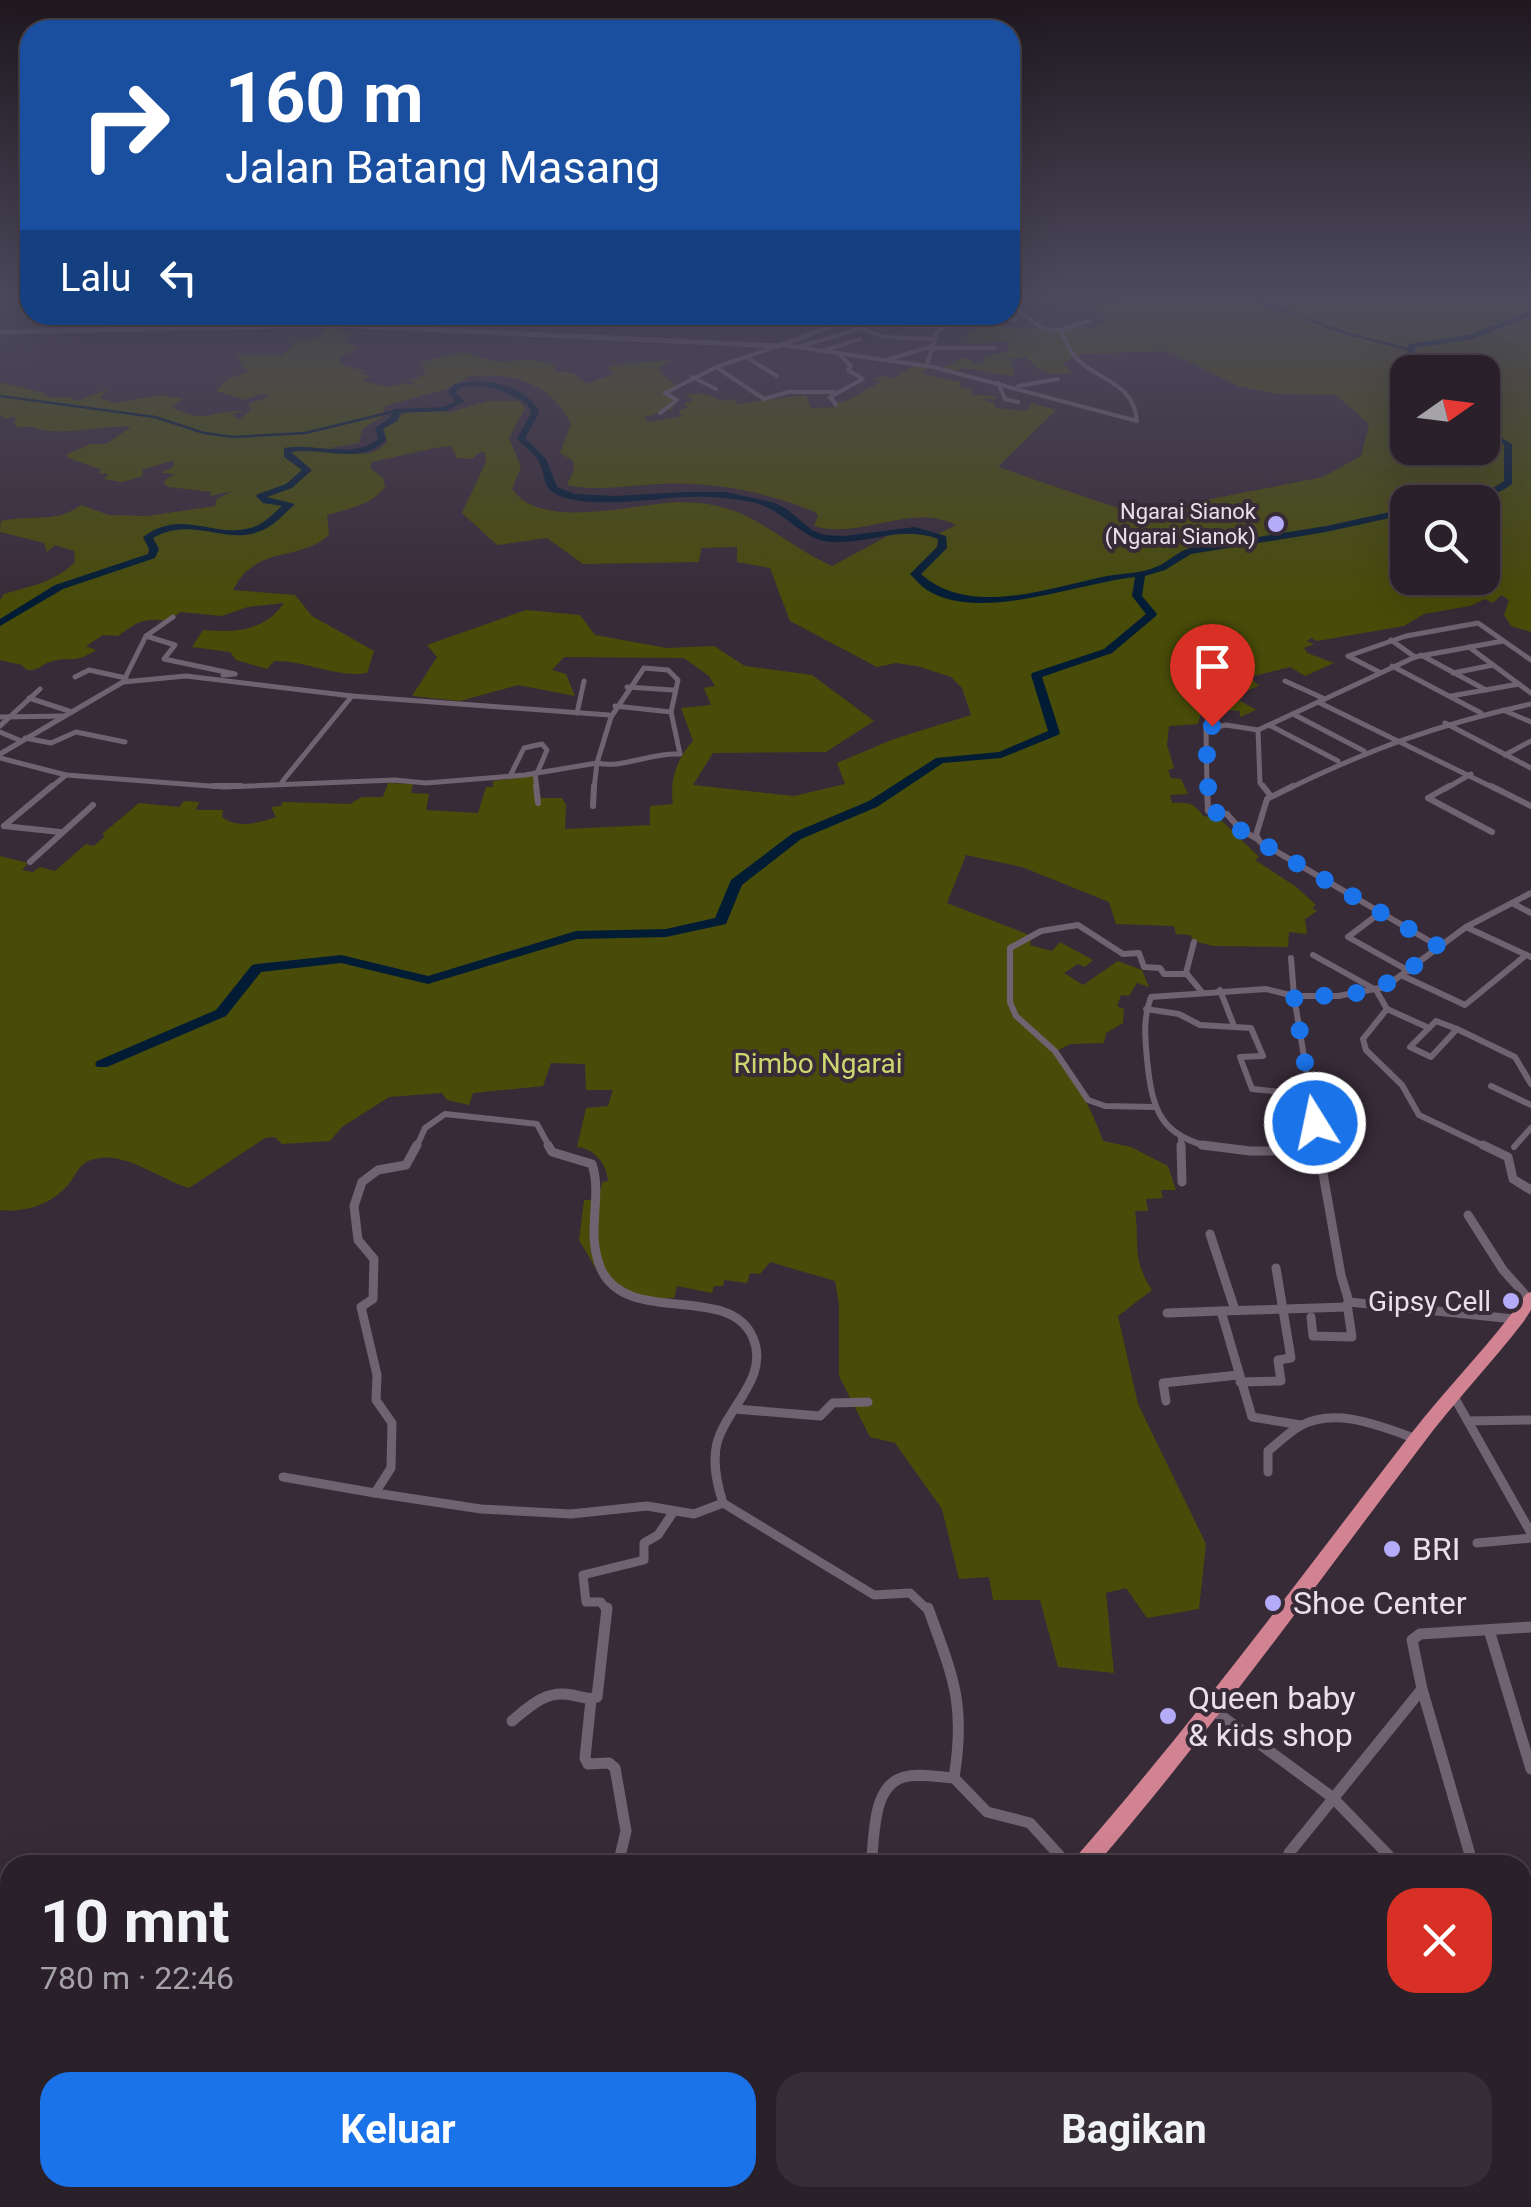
<!DOCTYPE html>
<html lang="id">
<head>
<meta charset="utf-8">
<style>
	:root { --surface:#2a202a; --page:#362d36; --text:#f1f3f6; --muted:#a5a3a8; --line:#463e47; --accent:#1a73e8 }
	body { margin:0; font-family:Roboto,sans-serif; background:var(--page); color:var(--text); height:100vh; display:flex; flex-direction:column; font-size:38px; white-space:nowrap }
	* { box-sizing:border-box; margin:0 }
	p { font-size:32px; color:var(--muted) }
	.icon { flex:none; width:55px; height:55px; fill:none; stroke:currentColor; stroke-width:2; stroke-linecap:round; stroke-linejoin:round }
	.map { position:relative; flex:1; overflow:hidden }
	.panel { position:absolute; left:0px; top:1855px; width:1532px; height:352px; display:flex; flex-direction:column; background:var(--surface); border-radius:30px 30px 0 0; box-shadow:0 10px 40px #0002,0 0 0 2px var(--line) }
	.panel>* { flex:none }
	.banner { position:absolute; left:20px; top:20px; width:1000px; height:305px; border-radius:30px; box-shadow:0 10px 40px #0002,0 0 0 2px var(--line); background:#1a4fa0; color:#fff; overflow:hidden }
	.needle { width:65px; rotate:76deg }
	.tools { position:absolute; left:1390px; top:355px; display:grid; gap:20px }
	.tools a { display:grid; place-items:center; width:110px; height:110px; border-radius:20px; background:var(--surface); box-shadow:0 10px 40px #0002,0 0 0 2px var(--line); font-size:50px }
	.pin { position:absolute; display:grid; place-items:center; width:85px; height:85px; color:#fff; margin:-102px -42px; border-radius:50% 50% 50% 0; rotate:-45deg; box-shadow:0 0 10px #0007 }
	.pin .icon { rotate:45deg }
	.me { position:absolute; width:110px; margin:-55px; rotate:350deg; stroke-linejoin:round; filter:drop-shadow(0 0 8px #0008) }
	.turn { display:flex; align-items:center; gap:35px; height:210px; padding:0 40px; font-size:45px }
	.turn .icon { width:130px; height:130px; stroke-width:2.5 }
	.turn b { display:block; font-size:70px; line-height:85px }
	.then { display:flex; align-items:center; height:95px; padding:0 40px; background:#0003; gap:20px; font-size:38px }
	.round { display:grid; place-items:center; flex:none; width:105px; height:105px; border-radius:30px; background:var(--page) }
	.overview { display:flex; align-items:center; justify-content:space-between; height:170px; padding:0 40px }
	h1 { font-size:60px; font-weight:700; line-height:75px }
	.primary-button { display:flex; gap:20px; margin-top:auto; padding:20px 40px }
	.primary-button a { flex:1; height:115px; border-radius:30px; background:var(--accent); color:#fff; font-size:40px; font-weight:700; line-height:115px; text-align:center }
	.primary-button a+a { background:var(--page); color:var(--text) }
	.map>svg:first-child { display:block }
	.green { fill:#484c08; fill-rule:evenodd }
	.lines { fill:none; stroke-linecap:round; stroke-linejoin:round }
	.stream { stroke:#031c35; stroke-width:2.5 }
	.river { fill:#031c35; fill-rule:evenodd }
	.minor-far4 { stroke:#706270; stroke-width:4 }
	.minor-far3 { stroke:#706270; stroke-width:5 }
	.minor-far2 { stroke:#706270; stroke-width:6 }
	.minor-far1 { stroke:#706270; stroke-width:9 }
	.minor { stroke:#706270; stroke-width:11 }
	.tertiary-far1 { stroke:#706270; stroke-width:5 }
	.tertiary { stroke:#706270; stroke-width:15 }
	.secondary { stroke:#706270; stroke-width:6 }
	.trunk { fill:#d28392; fill-rule:evenodd }
	.route { stroke:#1a73e8; stroke-width:18; stroke-dasharray:0 32.4 }
	.poi-dot { fill:#b4acf9; stroke:#382b38; stroke-width:4 }
	.labels { text-anchor:middle; stroke-width:8; stroke-linejoin:round; paint-order:stroke }
	.far-poi-label { font-size:22px; fill:#e9e0e9; stroke:#382b38; text-anchor:end }
	.park-label { font-size:28px; fill:#cdd76f; stroke:#382b38 }
	.poi-label { font-size:28px; fill:#e9e0e9; stroke:#382b38; text-anchor:end }
	.near-poi-label { font-size:32px; fill:#e9e0e9; stroke:#382b38; text-anchor:start }
</style>
</head>
<body>
<div class="map">
<svg width="1531" height="2207" viewBox="0 0 1531 2207">
	<rect width="100%" height="100%" fill="#382b38"/>
	<path class="green" d="M1112 294H1531V632L1511 626 1504 615 1509 600 1501 595 1493 603 1485 599 1470 606 1424 614 1404 626 1317 641 1311 638 1307 641 1314 644 1304 648 1307 653 1334 663 1305 676 1290 667 1250 677 1259 686 1238 694 1237 699 1256 710 1240 717V711L1202 708 1198 724 1169 726 1167 745 1174 768 1168 770 1171 778 1181 779 1188 794 1170 795 1172 803C1187 802 1195 803 1203 816L1219 818 1259 857 1255 860 1295 886 1316 905 1312 908 1317 911 1305 919 1307 934 1289 932 1288 947 1213 946 1194 941 1190 935 1176 934 1174 926 1116 924 1109 902 1022 867 966 855 947 903 1032 936 1030 945 1052 951 1060 942 1093 960 1085 967 1078 964 1064 973 1083 985 1118 961 1142 970 1149 987 1137 983 1129 996 1121 995 1117 1006 1124 1009 1123 1023 1106 1033 1104 1043 1070 1044 1057 1051C1075 1082 1092 1108 1103 1141L1131 1147 1168 1166 1176 1190H1161L1163 1198 1146 1199 1148 1211H1135C1140 1245 1131 1258 1152 1290L1118 1316 1138 1404 1206 1544 1199 1609 1147 1618 1126 1588 1106 1593 1114 1673 1058 1667 1040 1600H993L989 1577 959 1579 942 1509 895 1443 870 1437 839 1376V1304L835 1281 770 1262 760 1274 750 1273 747 1283 724 1280 723 1286H714L712 1293 677 1286 674 1298 634 1300 605 1284 579 1240 584 1200H592L593 1191 601 1190 602 1182 608 1181C607 1164 595 1149 577 1147L586 1108 608 1106 613 1090H586L585 1064 551 1063 543 1086 473 1093 469 1105 447 1100 442 1093 389 1097 342 1127 330 1141 282 1144 275 1137 265 1138 189 1188C161 1180 129 1154 100 1158 82 1160 79 1169 71 1181 54 1204 26 1213 0 1210V856L28 863 22 870 33 872 40 867 55 871 86 844 94 846 105 836 102 834 139 803 179 807 184 801 199 802 196 810H223L222 817C238 829 258 823 276 817L271 807 281 806 283 802 350 804 362 797H383L388 783 413 784 411 793 429 794 426 810 478 813 486 787H493V781L536 775 541 798H562L566 805 565 829 650 825V806L673 804C669 781 677 758 693 741L681 708 711 705 704 688 715 686 709 676 684 658 564 657 552 670 566 674 575 696 518 685 460 701 412 696 437 657 427 645 526 610 580 615 595 635 667 648 714 646 745 666 812 675 874 721 826 752 713 753 693 785 794 796 845 784 837 763 894 739 971 715 962 688 951 677 917 666 896 663 877 667 790 621 770 568 737 562V547L701 548 699 562 583 564 547 538 497 545 462 513 486 462 485 453 480 452 472 459 457 458 451 446C423 449 399 457 371 462V469L383 478 385 487C372 505 348 509 327 515L329 535C297 563 256 544 233 590L295 595 312 616 374 651 367 673C335 678 305 660 274 661L267 669 236 660 230 652 192 647 203 630C236 633 265 631 284 603L248 607 222 616 180 612 168 621C145 617 136 622 118 636L103 635 86 646 96 650C75 664 72 656 53 661 41 664 40 671 27 670L22 665 0 660V600L4 594C30 586 54 583 75 562L74 551 55 545 47 552 44 543 0 532 1 521C28 514 57 524 81 505L109 515 147 516 215 506 217 499 233 491 209 496 212 492 169 487 164 484 165 480 175 474 161 473 173 467 174 460 142 470 143 476 122 482 104 479 109 474 97 473 102 470 68 458 67 454 91 444H106L131 427C104 425 78 433 50 431 37 430 31 424 18 428L14 423 16 417 0 419 4 417 0 415V382L43 393 47 397H69L76 401 109 389 99 398 116 403 161 395 183 399 171 407C213 427 209 407 245 412L232 414 239 420 252 409 248 404 271 396 260 394 245 400 216 391 227 379 250 371 242 367 237 355H283L296 341 319 337 324 329 313 327 341 328 343 333 353 334 343 342 359 349 338 357 341 365 366 371 360 373 370 376 363 381 388 387 405 383 423 387 410 381 426 374 420 363 462 352 496 362 533 360 554 365 555 371 573 373 586 384 614 374 607 368 614 365 672 360 662 365 660 373 675 384 664 395 676 399 673 409 644 417 649 422 682 416 678 410 688 408 684 404 693 400 685 395C697 392 709 393 720 401L733 399 737 404 806 395 811 408 836 407 835 402H844L881 382 874 379 883 376 893 379 915 365 928 367 922 374 961 382 959 386 972 390V395L995 396V399H980L994 403 996 408 1027 411 1032 403 1056 410 998 467 1147 518 1206 500 1323 477 1361 456 1369 424 1336 395 1278 394 1238 386 1168 351 1084 354 1062 363 1072 373C1050 375 1041 374 1026 357L1010 358 1014 376 962 368 953 373 939 370 965 357 975 364H984L982 358 1008 351V342L967 343 968 332 976 326 1040 328 1052 332 1081 326 1089 329 1106 323 1091 305 1119 302 1120 296ZM1408 372H1482V448H1408ZM470 376C514 372 550 383 571 424L560 453 573 461 574 470 567 485C601 492 627 485 661 484 712 481 767 492 815 512L818 516 814 526C860 540 912 502 956 525L934 536 895 532 832 566C771 537 751 502 680 502 635 503 542 532 512 489L521 467 509 438 525 408 519 401H488L451 412 404 410 398 420 383 427 387 442C372 459 350 455 330 448L359 443 362 429 382 417 385 406 446 389ZM1408 502H1482V578H1408Z"/>
	<g class="lines">
		<g class="stream">
			<path d="M1239 294 1342 332 1411 350"/>
			<path d="M0 396 155 417 204 433 233 437 305 433 396 411"/>
		</g>
		<g class="river">
			<path d="M1531 311V316L1473 339 1415 348V355L1435 372H1427L1407 356 1408 344 1468 335Z"/>
			<path d="M479 381C500 382 532 391 539 413L525 438 546 459 557 487 575 494 615 496 686 492H726L775 503 788 510 813 531 824 535 844 536 915 527 946 536 947 548 921 574C969 617 1046 589 1102 577 1119 573 1140 574 1156 567 1169 562 1176 552 1190 548L1326 526 1408 508V514L1326 532 1191 554 1165 570 1145 576 1142 596 1157 614 1156 616 1112 653 1042 677 1060 733 1058 735 1001 758 943 763 877 807 801 839 742 885 726 924 666 937 577 939 428 984 341 963 261 972 226 1016 107 1067H97L95 1064 97 1061 216 1010 252 965 257 964 341 955 428 976 576 931 666 929 715 918 731 880 793 833 869 801 936 758 999 752 1048 731 1031 675 1032 673 1104 649 1146 614 1132 596 1135 577C1079 583 978 623 927 590 921 586 915 579 910 574L937 547 938 539C902 525 869 544 832 542 800 540 786 510 752 502 729 497 706 496 683 497 651 499 581 510 554 493 542 486 545 470 538 460 532 451 523 447 517 438L531 413 528 405C505 390 487 383 460 388L456 392 464 402 445 411 400 413 397 421 383 429 386 440C360 466 324 447 291 452L312 470 292 488 267 497 295 504C285 513 276 524 263 530 226 547 194 515 153 538L159 549 155 558 63 589 0 626V619L55 585 148 554 149 549 143 537C182 508 211 538 250 528 263 525 273 514 282 506L263 503 256 496 258 494 286 484 302 470 284 457V448C314 442 353 460 378 439L375 428 390 418 393 409 444 407 455 401 448 392 454 384Z"/>
			<path d="M1482 427 1512 444V484C1488 503 1451 502 1421 502L1422 500C1449 493 1481 499 1504 481V445L1482 433Z"/>
		</g>
		<g class="minor-far4">
			<path d="M1010 301 1055 303"/>
			<path d="M387 315 393 327"/>
			<path d="M859 316 902 326H947"/>
			<path d="M958 319 1016 320"/>
			<path d="M844 322 884 337 935 339"/>
			<path d="M1059 330 1089 321"/>
			<path d="M782 345 933 367 1137 421C1134 383 1100 381 1077 359 1069 351 1065 339 1060 330L1043 329 1010 304"/>
			<path d="M801 346 860 329"/>
			<path d="M933 348H995"/>
			<path d="M826 350 860 339"/>
			<path d="M746 357 777 376"/>
			<path d="M886 360 933 346"/>
			<path d="M927 365 937 332 964 315"/>
			<path d="M716 367 764 399 788 392H834"/>
			<path d="M692 377 716 389"/>
			<path d="M998 383 1005 399 1018 402"/>
			<path d="M1018 386 1058 379"/>
			<path d="M836 405 830 397 863 379 848 370 851 366 841 356"/>
			<path d="M660 413 677 400 665 393 716 367 778 346"/>
		</g>
		<g class="minor-far3">
			<path d="M146 636 175 645 164 659 235 674 223 675"/>
			<path d="M1391 640 1415 657"/>
			<path d="M1469 647 1531 693"/>
			<path d="M1421 655 1486 690"/>
			<path d="M1392 666 1481 713"/>
			<path d="M644 668 668 670 678 680 671 712 680 754C651 752 623 769 597 763L611 717Z"/>
			<path d="M1379 672 1348 656 1406 636 1478 623 1531 660"/>
			<path d="M1453 673 1493 665"/>
			<path d="M75 677 89 670 126 678"/>
			<path d="M1285 681 1325 699"/>
			<path d="M123 682 186 676 352 696 609 715"/>
			<path d="M627 687 673 690"/>
			<path d="M1451 696 1519 684"/>
			<path d="M29 698 72 712"/>
			<path d="M1318 702 1496 789"/>
			<path d="M615 706 671 712"/>
			<path d="M1503 710 1531 722"/>
			<path d="M577 713 584 681"/>
			<path d="M1293 714 1364 751"/>
			<path d="M0 717 65 716"/>
			<path d="M1445 723 1531 768"/>
			<path d="M1269 725 1338 761"/>
			<path d="M0 726 40 689"/>
			<path d="M0 732 19 740"/>
			<path d="M25 738 51 743 76 732 125 742"/>
			<path d="M0 754 123 682 146 636 173 617"/>
			<path d="M1505 755 1531 741"/>
			<path d="M0 758 66 775 223 787 394 780 426 783 525 775 597 763"/>
			<path d="M535 773 537 789"/>
			<path d="M510 776 524 748 542 744 547 750 538 771"/>
			<path d="M282 782 352 696"/>
			<path d="M49 789 66 775"/>
			<path d="M594 789 597 763"/>
			<path d="M1207 789 1206 729 1226 725 1258 730"/>
			<path d="M1265 789 1260 783 1258 730 1415 657 1503 641"/>
			<path d="M1288 789C1372 748 1440 724 1531 704"/>
			<path d="M1445 789 1471 774"/>
		</g>
		<g class="minor-far2">
			<path d="M213 786H241"/>
			<path d="M536 786 538 803"/>
			<path d="M1207 786 1208 811 1227 814 1240 829 1257 839"/>
			<path d="M1263 786 1270 795"/>
			<path d="M1293 786 1267 799 1256 835 1260 842 1438 946"/>
			<path d="M1449 786 1428 798 1492 832"/>
			<path d="M1491 786 1531 806"/>
			<path d="M593 806 594 786"/>
			<path d="M4 826 52 786"/>
			<path d="M4 826 60 832"/>
			<path d="M30 862 93 805"/>
			<path d="M1512 903 1531 913"/>
			<path d="M1381 912 1348 937 1409 971"/>
			<path d="M1466 927 1531 957"/>
			<path d="M1194 942 1186 973 1201 991"/>
			<path d="M1313 955 1376 990 1387 1009 1429 1028"/>
			<path d="M1291 958 1294 996H1338L1385 987 1466 927 1531 893"/>
			<path d="M1403 976 1465 1005 1526 955"/>
			<path d="M1220 990 1234 1026"/>
			<path d="M1146 1009 1179 1014 1200 1025 1251 1028 1263 1056 1240 1057 1252 1089 1310 1095"/>
			<path d="M1387 1009 1363 1039 1366 1050 1402 1085 1419 1115 1488 1148"/>
			<path d="M1436 1021 1457 1029 1431 1057 1410 1047Z"/>
			<path d="M1457 1029 1515 1057 1531 1084"/>
			<path d="M1491 1086 1531 1105"/>
			<path d="M1154 1107 1105 1106 1088 1100 1055 1051 1016 1016 1010 1002V948L1041 931 1078 925 1123 954 1139 953 1144 967 1160 968 1164 974H1187"/>
			<path d="M1181 1138V1148"/>
			<path d="M1514 1147 1531 1128"/>
			<path d="M416 1148 425 1128 445 1114 537 1124 550 1148"/>
			<path d="M1215 1148C1160 1137 1152 1110 1147 1059 1145 1037 1143 1018 1151 997L1266 989 1294 996 1319 1148"/>
		</g>
		<g class="minor-far1">
			<path d="M417 1145 406 1165 378 1170 362 1182 354 1206 358 1240 374 1259 373 1299 361 1307 377 1375 376 1400 392 1423 391 1468 375 1493 481 1509 571 1514 647 1506 694 1514 723 1503"/>
			<path d="M548 1145 552 1152 592 1164C603 1197 585 1232 601 1269 627 1327 730 1282 753 1338 770 1378 726 1408 717 1443 712 1463 717 1484 723 1503"/>
			<path d="M1181 1145 1182 1182"/>
			<path d="M1202 1145 1250 1151H1319"/>
			<path d="M1318 1145 1319 1151"/>
			<path d="M1483 1145 1508 1157 1513 1179 1531 1190"/>
			<path d="M1319 1151 1341 1275 1349 1302 1514 1319"/>
			<path d="M1468 1215 1503 1270 1530 1300"/>
			<path d="M1210 1234 1235 1310"/>
			<path d="M1167 1313 1221 1311"/>
			<path d="M1311 1317 1313 1336 1352 1337 1347 1304"/>
			<path d="M1240 1382 1281 1381 1278 1360 1291 1358 1276 1268"/>
			<path d="M1453 1395 1531 1533"/>
			<path d="M1166 1401 1163 1383 1238 1375"/>
			<path d="M735 1409 820 1416 833 1403 868 1402"/>
			<path d="M1468 1421 1531 1420"/>
			<path d="M1301 1425 1252 1417 1221 1311 1347 1307"/>
			<path d="M1268 1472V1451C1278 1443 1289 1432 1300 1426 1336 1406 1382 1427 1417 1439"/>
			<path d="M283 1477 375 1493"/>
			<path d="M723 1503 874 1595 910 1593 929 1611"/>
			<path d="M1477 1543 1531 1538"/>
			<path d="M607 1611 601 1602H586L583 1575 644 1560V1543L658 1535 674 1511"/>
		</g>
		<g class="minor">
			<path d="M928 1608C953 1677 966 1703 954 1778L987 1812 1030 1823 1068 1865"/>
			<path d="M1489 1630 1531 1769"/>
			<path d="M591 1700 585 1758 588 1764 609 1763 615 1768 626 1831 618 1865"/>
			<path d="M1212 1709 1332 1797 1398 1865"/>
			<path d="M512 1721C531 1705 546 1690 572 1695 583 1697 587 1700 597 1697L607 1608"/>
			<path d="M1289 1853 1422 1689"/>
			<path d="M871 1865C875 1838 871 1786 904 1777 919 1773 938 1777 954 1778"/>
			<path d="M1473 1865 1422 1689 1412 1640 1420 1634 1531 1627"/>
			<path d="M1522 1995 1531 2004"/>
			<path d="M0 2111 10 2109"/>
			<path d="M1522 2115 1531 2124"/>
			<path d="M84 2198 86 2207"/>
		</g>
		<path class="tertiary-far1" d="M0 332 336 325 779 346 860 315"/>
		<path class="tertiary" d="M1528 2207 1531 2204"/>
		<path class="secondary" d="M1531 298 1523 296 1531 302"/>
		<g class="trunk">
			<path d="M1531 1292V1310L1524 1321C1491 1364 1454 1402 1422 1445 1315 1586 1212 1730 1096 1865H1072L1075 1858C1194 1722 1300 1578 1410 1435 1447 1387 1491 1344 1526 1294Z"/>
			<path d="M501 2198H536L531 2207H495Z"/>
		</g>
	</g>
	<linearGradient id="sky" x2="0" y2="1"><stop stop-color="#1f181f"/><stop offset="0.49" stop-color="#4d4a5e"/><stop offset="1" stop-color="#4d4a5e" stop-opacity="0"/></linearGradient>
	<rect width="1531" height="603" fill="url(#sky)"/>
	<g class="lines">
		<path class="route" d="M1212 726 1206 729 1209 812 1227 814 1240 830 1260 842 1438 946C1383 994 1367 996 1294 996L1315 1123"/>
	</g>
	<g class="poi-dot">
		<circle cx="1276" cy="524" r="10"/>
		<circle cx="1511" cy="1301" r="10"/>
		<circle cx="1392" cy="1549" r="10"/>
		<circle cx="1273" cy="1603" r="10"/>
		<circle cx="1168" cy="1716" r="10"/>
	</g>
	<g class="labels">
		<g class="far-poi-label">
			<text x="1256" y="519">Ngarai Sianok<tspan x="1256" dy="25">(Ngarai Sianok)</tspan></text>
		</g>
		<g class="park-label">
			<text x="818" y="1073">Rimbo Ngarai</text>
		</g>
		<g class="poi-label">
			<text x="1491" y="1311">Gipsy Cell</text>
		</g>
		<g class="near-poi-label">
			<text x="1412" y="1560">BRI</text>
			<text x="1293" y="1614">Shoe Center</text>
			<text x="1188" y="1709">Queen baby<tspan x="1188" dy="37">&amp; kids shop</tspan></text>
		</g>
	</g>
</svg>
<div class="tools">
<a><svg class="needle" viewBox="-14 -14 28 28"><path d="M0-13l5 13h-10z" fill="#e53935"/><path d="M0 13l5-13h-10z" fill="#a5a3a8"/></svg></a>
<a><svg class="icon" aria-label="search" viewBox="0 0 24 24"><circle cx="10" cy="10" r="6"/><path d="M15 15l6 6"/></svg></a>
</div>
<div class="pin" style="left:1212px;top:726px;background:#d93025"><svg class="icon" aria-label="arrive" viewBox="0 0 24 24"><path d="M6 21V4h12l-3 4 3 4H6"/></svg></div>
<svg class="me" style="left:1315px;top:1123px" viewBox="-20 -20 40 40"><circle r="17" fill="#1a73e8" stroke="#fff" stroke-width="3"/><path d="M0-11L8 9 0 5-8 9z" fill="#fff"/></svg>
<div class="banner">
<div class="turn"><svg class="icon" aria-label="right" viewBox="0 0 24 24"><path d="M7 20v-9h11M14 6l5 5-5 5"/></svg><div><b>160 m</b>Jalan Batang Masang</div></div>
<div class="then">Lalu<svg class="icon" aria-label="left" viewBox="0 0 24 24"><path d="M17 20v-9H6M10 6l-5 5 5 5"/></svg></div>
</div>
<section class="panel">
<div class="overview"><div><h1>10 mnt</h1><p>780 m · 22:46</p></div><a class="round" style="background:#d93025;color:#fff"><svg class="icon" aria-label="close" viewBox="0 0 24 24"><path d="M6 6l12 12M18 6L6 18"/></svg></a></div>
<div class="primary-button"><a>Keluar</a><a>Bagikan</a></div>
</section>
</div>
</body>
</html>
